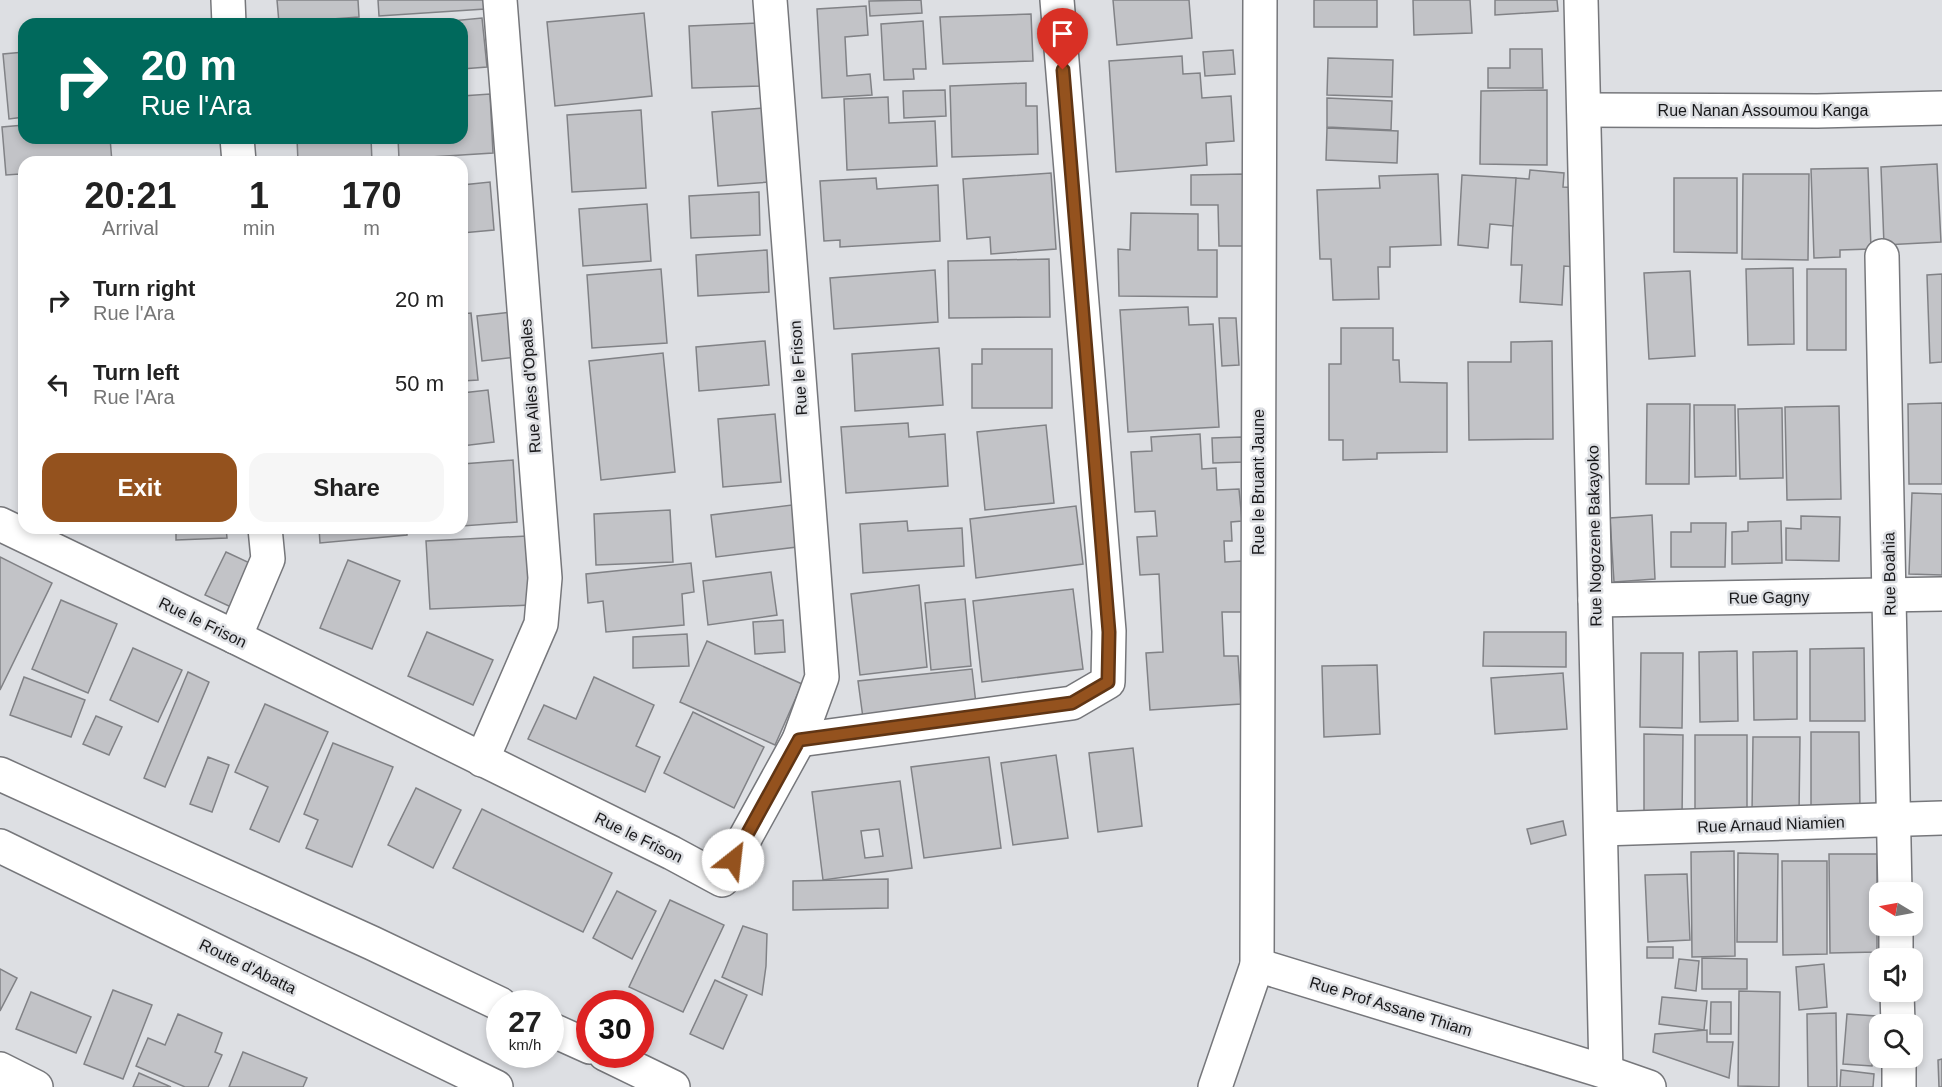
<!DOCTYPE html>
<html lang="en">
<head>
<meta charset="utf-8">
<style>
	:root { --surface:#fff; --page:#f6f6f6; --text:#222; --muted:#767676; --accent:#94521e }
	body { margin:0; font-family:Arial,sans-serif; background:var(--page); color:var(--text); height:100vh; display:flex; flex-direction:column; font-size:22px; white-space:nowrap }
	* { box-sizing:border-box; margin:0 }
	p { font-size:20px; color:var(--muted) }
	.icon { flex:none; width:33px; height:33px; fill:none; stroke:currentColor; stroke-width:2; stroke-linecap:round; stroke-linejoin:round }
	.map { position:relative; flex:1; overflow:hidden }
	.sheet { position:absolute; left:18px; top:156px; width:450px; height:378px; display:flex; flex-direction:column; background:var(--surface); border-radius:18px; box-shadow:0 3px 9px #0003 }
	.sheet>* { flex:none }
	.banner { position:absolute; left:18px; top:18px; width:450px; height:126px; border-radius:18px; box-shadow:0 3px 9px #0003; background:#00695c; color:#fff; overflow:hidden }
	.needle { width:39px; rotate:280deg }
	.fabs { position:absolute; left:1869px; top:882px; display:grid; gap:12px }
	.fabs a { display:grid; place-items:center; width:54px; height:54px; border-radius:12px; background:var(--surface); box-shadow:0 3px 9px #0003; font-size:30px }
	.speed { position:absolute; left:486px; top:990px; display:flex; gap:12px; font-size:30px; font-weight:700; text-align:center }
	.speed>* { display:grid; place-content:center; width:78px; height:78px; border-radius:50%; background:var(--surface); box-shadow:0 3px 9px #0003; line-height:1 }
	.speed small { font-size:15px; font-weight:400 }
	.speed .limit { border:9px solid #d22; background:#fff; color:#111 }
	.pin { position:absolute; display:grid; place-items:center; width:51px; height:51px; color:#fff; margin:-62px -26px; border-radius:50% 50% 50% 0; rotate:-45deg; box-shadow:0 0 6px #0007 }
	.pin .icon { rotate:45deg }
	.me { position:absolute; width:66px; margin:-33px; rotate:29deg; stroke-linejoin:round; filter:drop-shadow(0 0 4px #0008) }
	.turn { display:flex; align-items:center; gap:21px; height:126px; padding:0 24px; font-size:27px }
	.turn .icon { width:78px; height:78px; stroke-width:2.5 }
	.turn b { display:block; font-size:42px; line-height:51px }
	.eta { display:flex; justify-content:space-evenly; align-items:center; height:102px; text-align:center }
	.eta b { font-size:36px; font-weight:700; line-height:42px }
	.primary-button { display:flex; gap:12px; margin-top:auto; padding:12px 24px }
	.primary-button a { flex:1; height:69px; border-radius:18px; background:var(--accent); color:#fff; font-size:24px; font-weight:700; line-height:69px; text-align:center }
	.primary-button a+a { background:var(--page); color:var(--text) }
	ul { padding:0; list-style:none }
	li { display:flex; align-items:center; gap:18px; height:84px; padding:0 24px }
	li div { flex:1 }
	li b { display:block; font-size:22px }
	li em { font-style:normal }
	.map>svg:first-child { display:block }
	.building { fill:#c2c3c7; stroke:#818286; stroke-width:1.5; fill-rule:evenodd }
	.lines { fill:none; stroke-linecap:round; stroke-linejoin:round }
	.street-casing { stroke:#76777b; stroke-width:36 }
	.secondary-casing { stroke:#76777b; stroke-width:36 }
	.street { stroke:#fff; stroke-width:33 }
	.secondary { stroke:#fff; stroke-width:33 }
	.route-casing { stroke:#603514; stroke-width:15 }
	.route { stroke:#94521e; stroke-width:10 }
	.labels { text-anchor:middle; stroke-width:5; stroke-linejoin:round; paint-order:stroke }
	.street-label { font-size:16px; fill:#18181a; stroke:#dddfe3 }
</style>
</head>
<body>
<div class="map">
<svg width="1942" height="1087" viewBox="0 0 1942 1087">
	<rect width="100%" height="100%" fill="#dddfe3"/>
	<g class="building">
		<path d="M277 0H358L359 17 279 23Z"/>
		<path d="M378 0H484L485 9 379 16Z"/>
		<path d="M921 0 922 13 870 16 869 1Z"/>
		<path d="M1113 0H1189L1192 38 1117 45Z"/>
		<rect x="1314" y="0" width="63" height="27"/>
		<path d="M1413 0H1470L1472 33 1414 35Z"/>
		<path d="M1495 0H1557L1558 11 1495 15Z"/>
		<path d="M866 6 868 35 845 37 847 76 870 74 872 95 822 98 817 9Z"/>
		<path d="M644 13 652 96 555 106 547 22Z"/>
		<path d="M1031 14 1033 61 943 64 940 17Z"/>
		<path d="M482 18 487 67 462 69V24H420Z"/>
		<path d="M923 21 926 69H913L914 79 884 80 881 24Z"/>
		<path d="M758 23 761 86 692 88 689 26Z"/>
		<path d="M1510 49H1542L1543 88H1488V68H1510Z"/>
		<path d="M1233 50 1235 74 1205 76 1203 52Z"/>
		<path d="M24 52V117L9 119 3 54Z"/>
		<path d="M1182 56 1183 74 1200 73 1202 98 1231 96 1234 141 1206 143 1207 165 1116 172 1109 61Z"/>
		<path d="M1328 58 1393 60 1392 97 1327 95Z"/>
		<path d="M1026 83V106H1037L1038 154 952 157 950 86Z"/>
		<path d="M945 90 946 116 904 118 903 91Z"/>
		<path d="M1547 90V165L1480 164 1481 91Z"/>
		<path d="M490 94 493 153 399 159 398 138H462V96Z"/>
		<path d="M888 97 889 123 935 121 937 166 847 170 844 99Z"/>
		<path d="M1327 98 1392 101 1391 130 1327 127Z"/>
		<path d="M764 108 770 182 718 186 712 112Z"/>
		<path d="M641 110 646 188 572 192 567 115Z"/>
		<path d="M24 125V138H110L112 162H24V201H22L20 174 6 175 2 127Z"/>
		<path d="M1327 128 1398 131 1397 163 1326 160Z"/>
		<path d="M297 138H371L372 162H298Z"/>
		<path d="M1937 164 1941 242 1884 245 1881 167Z"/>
		<path d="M1868 168 1871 249 1840 250V257L1814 258 1811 169Z"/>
		<path d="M1530 170 1564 173 1563 187 1580 188 1576 267 1564 266 1562 305 1520 302 1522 265H1511L1515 178 1529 179Z"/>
		<path d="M1051 173 1056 249 991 254 990 237 967 239 963 179Z"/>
		<path d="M1245 174 1246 246H1219L1218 205H1191V175Z"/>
		<path d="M1438 174 1441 245 1390 247V267H1378L1379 299 1333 300 1331 259H1320L1317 190 1380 188 1379 176Z"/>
		<path d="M1743 174H1809L1808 260 1742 259Z"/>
		<path d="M1462 175 1516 178 1513 226 1490 224 1488 248 1458 245Z"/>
		<path d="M876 178 877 189 938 185 940 241 840 247V240L824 241 820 181Z"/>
		<path d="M1674 178H1737V253L1674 252Z"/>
		<path d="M490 182 494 230 462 233V185Z"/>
		<path d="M759 192 760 235 691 238 689 196Z"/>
		<path d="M647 204 651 261 583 266 579 209Z"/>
		<path d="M1131 213 1198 214V250H1217V297L1119 296 1118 249 1130 250Z"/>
		<path d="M767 250 769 292 698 296 696 255Z"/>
		<path d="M1049 259 1050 317 949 318 948 261Z"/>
		<path d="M1793 268 1794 344 1748 345 1746 269Z"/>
		<path d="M661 269 667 343 592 348 587 275Z"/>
		<rect x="1807" y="269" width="39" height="81"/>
		<path d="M935 270 938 322 834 329 830 278Z"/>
		<path d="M1690 271 1695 356 1649 359 1644 273Z"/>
		<path d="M1942 274V362L1930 363 1927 275Z"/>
		<path d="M1188 307 1189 325 1213 324 1219 427 1128 432 1120 310Z"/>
		<path d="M512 312 517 357 482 361 477 316Z"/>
		<path d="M471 313 478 380 462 381V314Z"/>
		<path d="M1219 318H1236L1239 365 1222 366Z"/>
		<path d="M1341 328H1393V360H1399L1400 382 1447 383V452L1377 453V459L1343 460V440H1329V364H1341Z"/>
		<path d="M765 341 769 385 699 391 696 347Z"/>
		<path d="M1552 341 1553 439 1469 440 1468 362H1511V342Z"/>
		<path d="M939 348 943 405 855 411 852 354Z"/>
		<path d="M982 349H1052V408H972V364H982Z"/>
		<path d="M663 353 675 472 601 480 589 361Z"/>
		<path d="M488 390 494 442 462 446V393Z"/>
		<path d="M1942 403V484H1909L1908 404Z"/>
		<path d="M1647 404H1690L1689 484H1646Z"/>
		<path d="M1694 405H1735L1736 476 1695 477Z"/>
		<path d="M1839 406 1841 499 1787 500 1785 407Z"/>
		<path d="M1782 408 1783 478 1740 479 1738 409Z"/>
		<path d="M775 414 781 482 723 487 718 419Z"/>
		<path d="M908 423 909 437 945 434 948 486 846 493 841 427Z"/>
		<path d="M1046 425 1054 503 985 510 977 432Z"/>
		<path d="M1200 434 1202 469 1216 468 1217 490 1239 489 1242 521 1231 522 1232 541H1224L1225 562 1242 561 1245 612H1222L1224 656H1238L1241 704 1150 710 1146 653 1163 652 1159 574 1140 575 1137 537 1157 536 1155 511 1135 512 1131 452 1152 451 1151 437Z"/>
		<path d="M1242 437 1244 462 1213 463 1212 438Z"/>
		<path d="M513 460 517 522 462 526V464Z"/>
		<path d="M1912 493 1942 494V575L1909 574Z"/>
		<path d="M792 505 797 547 716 557 711 515Z"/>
		<path d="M1076 506 1083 564 976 578 970 519Z"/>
		<path d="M670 510 673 562 596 565 594 514Z"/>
		<path d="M1652 515 1655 579 1614 582 1610 518Z"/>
		<path d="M1801 516 1840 517 1839 561 1786 560V528L1801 529Z"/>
		<path d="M907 521 908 531 962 528 964 566 863 573 860 524Z"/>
		<path d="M1781 521 1782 563 1732 564V532L1748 531V522Z"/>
		<path d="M1691 523H1726L1725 567H1671V532H1691Z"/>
		<path d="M176 528H226L227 538 176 540Z"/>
		<path d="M319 528H407V535L320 543Z"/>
		<path d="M527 536 531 605 430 609 426 541Z"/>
		<path d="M226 552 252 564 231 607 205 595Z"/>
		<path d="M0 557 52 583 0 690Z"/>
		<path d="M348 560 400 581 372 649 320 628Z"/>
		<path d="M691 563 694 592 682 594 684 625 606 632 603 601 588 603 586 574Z"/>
		<path d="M771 572 777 615 708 625 703 581Z"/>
		<path d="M919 585 927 667 860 675 851 594Z"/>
		<path d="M1073 589 1083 669 982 682 973 601Z"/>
		<path d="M965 599 971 666 931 670 925 603Z"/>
		<path d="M61 600 117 624 88 693 32 669Z"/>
		<path d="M783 620 785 652 755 654 753 622Z"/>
		<path d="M427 632 493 660 473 705 408 676Z"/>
		<path d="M1484 632H1566V667L1483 666Z"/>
		<path d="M687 634 689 666 633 668V637Z"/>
		<path d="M707 641 802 684 775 745 680 702Z"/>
		<path d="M133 648 182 670 158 722 110 700Z"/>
		<path d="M1864 648 1865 721H1810V649Z"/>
		<path d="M1737 651 1738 721 1700 722 1699 652Z"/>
		<path d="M1797 651V719L1754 720 1753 652Z"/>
		<path d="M1641 653H1683L1682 728 1640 727Z"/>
		<path d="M1377 665 1380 734 1324 737 1322 666Z"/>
		<path d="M972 669 976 704 863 718 858 681Z"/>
		<path d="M188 672 209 682 165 787 144 778Z"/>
		<path d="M1563 673 1567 729 1495 734 1491 678Z"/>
		<path d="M24 677 85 700 71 737 10 715Z"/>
		<path d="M594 677 654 705 636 746 660 757 645 792 528 739 544 705 576 719Z"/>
		<path d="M265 704 328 732 279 842 250 829 268 787 235 772Z"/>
		<path d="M693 712 764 747 734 808 664 773Z"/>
		<path d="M96 716 122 727 109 755 83 744Z"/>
		<path d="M1811 732H1859L1860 811H1811Z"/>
		<path d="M1644 734 1683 735 1682 818H1644Z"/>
		<rect x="1695" y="735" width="52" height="85"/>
		<path d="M1753 737H1800L1799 814H1752Z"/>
		<path d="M333 743 393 767 352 867 306 848 318 820 304 814Z"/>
		<path d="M1133 748 1142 826 1098 832 1089 753Z"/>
		<path d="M1056 755 1068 838 1013 845 1001 763Z"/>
		<path d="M208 757 229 765 212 812 190 804Z"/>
		<path d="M989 757 1001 848 924 858 911 767Z"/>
		<path d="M900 781 912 868 823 880 812 792ZM879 829 883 856 865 858 861 831Z"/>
		<path d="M416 788 461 810 433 868 388 845Z"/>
		<path d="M482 809 612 873 583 932 453 868Z"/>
		<path d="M1563 821 1566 835 1531 844 1527 829Z"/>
		<path d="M1734 851 1735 956 1692 957 1691 852Z"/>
		<path d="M1738 853 1778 854 1777 942H1737Z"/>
		<path d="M1829 854H1877V952L1830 953Z"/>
		<path d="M1782 861H1827V954L1783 955Z"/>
		<path d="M1687 874 1690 940 1648 942 1645 875Z"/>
		<path d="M888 879V908L793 910V881Z"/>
		<path d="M617 891 656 911 632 959 593 938Z"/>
		<path d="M670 900 724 925 683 1012 629 987Z"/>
		<path d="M743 926 767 934 766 966 762 995 722 977Z"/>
		<rect x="1647" y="947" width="26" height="11"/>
		<path d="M1702 958 1747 959V989H1702Z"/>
		<path d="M1679 959 1699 961 1696 991 1675 988Z"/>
		<path d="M1824 964 1827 1007 1799 1010 1796 967Z"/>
		<path d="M0 969 17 978 0 1011Z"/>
		<path d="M715 980 747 995 723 1049 690 1034Z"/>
		<path d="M113 990 152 1005 123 1079 84 1064Z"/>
		<path d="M1739 991 1780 992 1779 1087 1738 1086Z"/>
		<path d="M31 992 91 1017 76 1053 16 1029Z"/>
		<path d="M1662 997 1707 1001 1704 1030 1659 1024Z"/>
		<path d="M1711 1002H1731V1034H1710Z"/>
		<path d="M1836 1013 1837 1087H1808L1807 1014Z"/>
		<path d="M178 1014 222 1033 215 1052 222 1055 208 1087H185L136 1066 148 1038 165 1045Z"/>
		<path d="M1847 1014 1876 1016 1872 1066 1843 1064Z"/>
		<path d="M1707 1030V1042H1733L1729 1078 1653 1052 1655 1034Z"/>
		<path d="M243 1052 307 1078 303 1087H229Z"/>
		<path d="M1942 1059V1087H1939L1938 1060Z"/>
		<path d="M1841 1070 1874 1074 1873 1087H1840Z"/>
		<path d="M139 1073 171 1087H133Z"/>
	</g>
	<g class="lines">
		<g class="street-casing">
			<g id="street">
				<path d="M228 0 229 24"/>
				<path d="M1581 0 1606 1072"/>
				<path d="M1584 110 1817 111 1942 108"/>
				<path d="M237 138 239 162"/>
				<path d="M1882 256 1895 892"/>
				<path d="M0 524 235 637 672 853 722 880 799 740 822 677 770 0"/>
				<path d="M1595 600 1942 594"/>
				<path d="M235 637 268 559 265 528"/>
				<path d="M799 740 1072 703 1108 682 1109 631 1057 0"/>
				<path d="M482 760 541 624 545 578 500 0"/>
				<path d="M1601 829 1942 818"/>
				<path d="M1896 926V958"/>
				<path d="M1257 965 1260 0"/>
				<path d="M1897 992 1898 1024"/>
				<path d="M1899 1058V1087"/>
				<path d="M0 1069 36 1087"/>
				<path d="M1215 1087 1257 965 1606 1072 1649 1087"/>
			</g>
		</g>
		<g class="secondary-casing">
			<g id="secondary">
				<path d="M0 774 372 943 500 1004"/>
				<path d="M0 846 496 1087"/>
				<path d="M550 1029 590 1047"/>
				<path d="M605 1054 673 1087"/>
			</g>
		</g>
		<use href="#street" class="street"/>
		<use href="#secondary" class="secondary"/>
	</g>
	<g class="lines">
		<g class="route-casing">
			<path id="route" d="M733 860 799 740 1072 703 1108 682 1109 632 1063 70"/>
		</g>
		<use href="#route" class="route"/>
	</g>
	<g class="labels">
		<g class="street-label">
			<text x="1763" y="116">Rue Nanan Assoumou Kanga</text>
			<text transform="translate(798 368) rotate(-94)" y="6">Rue le Frison</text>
			<text transform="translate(530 386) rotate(-94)" y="6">Rue Ailes d'Opales</text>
			<text transform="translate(1258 482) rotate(-90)" y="6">Rue le Bruant Jaune</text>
			<text transform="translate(1594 536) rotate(-91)" y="6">Rue Nogozene Bakayoko</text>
			<text transform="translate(1889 574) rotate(-91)" y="6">Rue Boahia</text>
			<text transform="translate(1769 597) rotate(-1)" y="6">Rue Gagny</text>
			<text transform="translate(203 622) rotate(26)" y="6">Rue le Frison</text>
			<text transform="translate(1771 824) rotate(-2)" y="6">Rue Arnaud Niamien</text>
			<text transform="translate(639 837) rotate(26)" y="6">Rue le Frison</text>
			<text transform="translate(248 966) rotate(26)" y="6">Route d'Abatta</text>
			<text transform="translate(1391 1006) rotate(17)" y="6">Rue Prof Assane Thiam</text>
		</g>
	</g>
</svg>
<div class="fabs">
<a><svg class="needle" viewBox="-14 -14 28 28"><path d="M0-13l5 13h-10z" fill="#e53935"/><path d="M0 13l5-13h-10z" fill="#767676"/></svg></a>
<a><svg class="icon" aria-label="sound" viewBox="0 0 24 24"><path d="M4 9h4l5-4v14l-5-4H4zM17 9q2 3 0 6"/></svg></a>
<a><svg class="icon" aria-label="search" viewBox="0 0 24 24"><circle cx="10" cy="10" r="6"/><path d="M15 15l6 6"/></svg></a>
</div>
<div class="speed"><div>27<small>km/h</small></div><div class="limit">30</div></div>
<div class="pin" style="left:1063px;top:70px;background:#d93025"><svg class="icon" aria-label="arrive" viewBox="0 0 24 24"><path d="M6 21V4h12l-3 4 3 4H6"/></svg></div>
<svg class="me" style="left:733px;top:860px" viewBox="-20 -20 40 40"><circle r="19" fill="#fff"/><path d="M0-13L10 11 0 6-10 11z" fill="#94521e"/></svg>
<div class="banner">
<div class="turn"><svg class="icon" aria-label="right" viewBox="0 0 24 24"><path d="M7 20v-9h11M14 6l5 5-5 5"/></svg><div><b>20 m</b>Rue l'Ara</div></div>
</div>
<section class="sheet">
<div class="eta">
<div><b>20:21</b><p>Arrival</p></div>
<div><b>1</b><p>min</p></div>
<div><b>170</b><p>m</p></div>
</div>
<ul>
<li><svg class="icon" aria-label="right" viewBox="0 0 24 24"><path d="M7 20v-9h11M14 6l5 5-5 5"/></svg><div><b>Turn right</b><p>Rue l'Ara</p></div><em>20 m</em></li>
<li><svg class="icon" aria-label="left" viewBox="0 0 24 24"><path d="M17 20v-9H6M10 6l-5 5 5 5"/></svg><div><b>Turn left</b><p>Rue l'Ara</p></div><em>50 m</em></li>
</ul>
<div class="primary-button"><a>Exit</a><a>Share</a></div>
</section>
</div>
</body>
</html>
